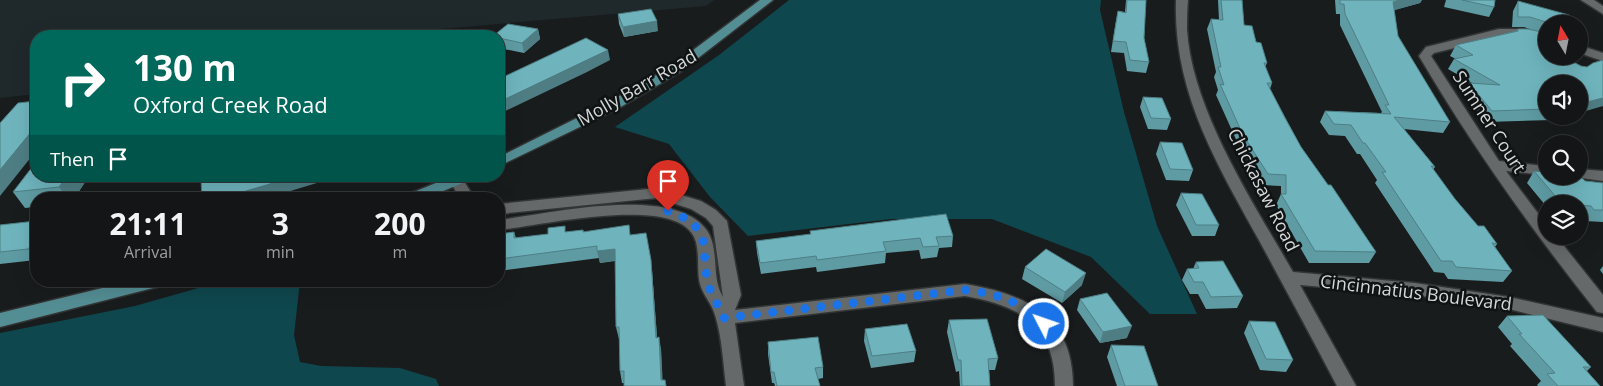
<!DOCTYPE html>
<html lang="en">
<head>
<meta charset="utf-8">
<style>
	:root { --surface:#131516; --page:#1c1e1f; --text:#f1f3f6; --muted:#9d9fa1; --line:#323435 }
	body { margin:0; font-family:"Open Sans",sans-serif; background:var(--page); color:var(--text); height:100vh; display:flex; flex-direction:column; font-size:19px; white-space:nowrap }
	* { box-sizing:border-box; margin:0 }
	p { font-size:16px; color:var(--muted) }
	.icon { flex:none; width:28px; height:28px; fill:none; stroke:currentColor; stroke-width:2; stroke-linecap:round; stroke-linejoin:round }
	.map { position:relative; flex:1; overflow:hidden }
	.panel { position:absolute; left:30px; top:192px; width:475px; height:95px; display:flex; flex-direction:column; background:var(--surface); border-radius:20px; box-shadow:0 5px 20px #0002,0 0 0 1px var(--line) }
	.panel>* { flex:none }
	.top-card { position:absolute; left:30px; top:30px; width:475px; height:152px; border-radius:20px; box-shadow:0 5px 20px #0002,0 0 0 1px var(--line); background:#00695c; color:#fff; overflow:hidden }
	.needle { width:32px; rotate:350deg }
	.controls { position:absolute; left:1538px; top:15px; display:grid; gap:10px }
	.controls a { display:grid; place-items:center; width:50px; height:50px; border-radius:50%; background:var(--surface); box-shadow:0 5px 20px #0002,0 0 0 1px var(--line); font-size:25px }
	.pin { position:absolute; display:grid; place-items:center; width:42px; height:42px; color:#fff; margin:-51px -21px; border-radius:50% 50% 50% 0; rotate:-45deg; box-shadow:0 0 5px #0007 }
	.pin .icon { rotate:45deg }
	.me { position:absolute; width:55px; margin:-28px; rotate:311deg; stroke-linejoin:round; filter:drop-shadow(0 0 4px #0008) }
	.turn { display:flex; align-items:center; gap:18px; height:105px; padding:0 20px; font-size:22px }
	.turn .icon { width:65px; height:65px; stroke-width:2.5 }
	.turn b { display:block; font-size:35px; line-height:42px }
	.then { display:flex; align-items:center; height:48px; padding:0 20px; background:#0003; gap:10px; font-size:19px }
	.eta { display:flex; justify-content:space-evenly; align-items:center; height:85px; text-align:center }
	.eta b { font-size:30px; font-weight:700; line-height:35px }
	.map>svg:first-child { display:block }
	.built { fill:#1f292b }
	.forest { fill:#0f474e }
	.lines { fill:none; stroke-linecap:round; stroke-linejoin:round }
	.minor-casing { stroke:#333535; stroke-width:3 }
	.major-casing { stroke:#333535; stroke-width:3 }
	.minor { fill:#656969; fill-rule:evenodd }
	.major { fill:#548e95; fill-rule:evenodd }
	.wall { fill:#5f9ba3 }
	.shaded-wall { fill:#4e7e84 }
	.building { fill:#6fb4bd; stroke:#4e7e84 }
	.route { stroke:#1a73e8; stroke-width:9; stroke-dasharray:0 16.2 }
	.labels { text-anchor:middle; stroke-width:5; stroke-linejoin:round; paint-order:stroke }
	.street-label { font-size:18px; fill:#d6d8d8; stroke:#101314 }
</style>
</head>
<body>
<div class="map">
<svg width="1603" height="386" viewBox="0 0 1603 386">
	<rect width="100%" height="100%" fill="#191c1d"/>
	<path class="built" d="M0 0H714L706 6 359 36H36V94L0 98Z"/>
	<g class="forest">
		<path d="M789 0H1101L1100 10 1124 112 1157 226 1197 314H1150L1091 257 992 219H891L748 236 710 197 669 144 615 127 719 55Z"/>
		<path d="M223 281H300L294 335 300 362 321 366 400 368 436 379 439 386H0V333L135 306Z"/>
	</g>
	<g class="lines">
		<g class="minor-casing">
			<g id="minor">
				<path d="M1176 0H1188C1187 10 1187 20 1187 30 1192 110 1254 204 1293 272L1415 283 1509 297 1603 318V332L1509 309 1415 295 1300 285 1356 386H1337C1312 338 1286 290 1260 242 1217 164 1173 92 1176 0Z"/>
				<path d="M1581 0H1594L1603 6V14Z"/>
				<path d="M1499 29H1523L1546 36V44L1522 37H1499L1434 53 1431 56 1499 161 1546 166V175L1506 171 1546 224V236H1556L1603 295V313L1597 312C1531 229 1472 146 1419 56L1426 47Z"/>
				<path d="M1579 45 1603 53V61L1579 53Z"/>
				<path d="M1579 169 1603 171V181L1574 177 1579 176Z"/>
				<path d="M457 176 462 178 475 199H460L450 181Z"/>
				<path d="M658 188 701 201 716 210 727 221 741 295 735 310 965 284C1027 294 1073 317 1073 386H1055C1055 325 1021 306 965 296L735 323 744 386H726C723 362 722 337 715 315 712 304 703 295 700 284 696 269 701 249 693 235 670 195 539 226 499 230V220C549 214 669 185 705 228 721 247 710 276 723 297L713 226 706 218 691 209 657 198 499 214V204Z"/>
			</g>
		</g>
		<g class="major-casing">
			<g id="major">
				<path d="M760 0H773L680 72 619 108 499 166V157L609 102 672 66Z"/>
				<path d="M453 176H474L472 179 424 199H402L404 196Z"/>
				<path d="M131 281H165L163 285 157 287 0 327V313Z"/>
			</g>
		</g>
		<use href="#minor" class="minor"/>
		<use href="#major" class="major"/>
	</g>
	<g class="wall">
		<path d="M1126 0H1146L1144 38 1149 62 1146 73 1127 71 1124 53 1111 52 1116 21 1118 11 1125 12Z"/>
		<path d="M1218 0H1242L1244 25 1256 42 1267 63 1265 67 1272 83 1270 89 1301 147 1376 252 1369 263H1309L1276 205 1281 194V186L1263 185 1239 146 1216 95 1218 90 1214 77 1216 72 1207 29 1211 19 1219 20Z"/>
		<path d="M1335 0H1422L1420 3 1394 10 1398 36 1450 122 1443 133 1404 129 1435 167 1433 170 1455 199 1478 226 1497 244 1495 247 1512 271 1503 282 1448 279 1444 273 1434 272 1375 183 1377 180 1360 154H1357L1345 136 1329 135 1320 122 1325 111 1381 113 1382 112 1340 25V14H1336Z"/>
		<path d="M1446 0H1495L1494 7 1489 17 1444 7Z"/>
		<path d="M1518 1 1568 24H1546V56L1603 106 1546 84V116H1566L1552 120 1486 122 1463 94 1469 83H1472L1448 69 1454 59H1456L1450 56 1456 45 1516 31 1518 29 1532 30 1524 27H1512L1513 11Z"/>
		<path d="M618 14 658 31 624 37 619 24Z"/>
		<path d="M538 29 540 39 524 53 499 48V36Z"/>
		<path d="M1143 97 1171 119 1167 130 1148 129 1140 107Z"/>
		<path d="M1160 142 1193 170 1189 181 1166 180 1156 154Z"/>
		<path d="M1534 171 1546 176 1603 183V222L1585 221 1582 217H1579V204H1546V206L1527 183Z"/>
		<path d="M36 176H89L74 199H36V207L25 208 13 192Z"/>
		<path d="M1181 193 1219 225 1215 236H1192L1176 205Z"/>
		<path d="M36 221V260L0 264V225Z"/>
		<path d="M583 230 584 232 631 235 652 271 657 337 661 349 662 380H665L666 386H624V383H622L620 371V339H619L616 327 615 261 600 263 599 258 499 271V234L514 232 516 238Z"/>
		<path d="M810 231 953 236 952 247 939 248 937 257 921 259 919 250 886 253 885 263 817 272 816 267 761 274 757 253 756 241 810 235Z"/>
		<path d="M1196 262 1243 296 1237 308 1206 309 1198 294H1190L1182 280 1187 269H1193Z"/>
		<path d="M1603 266V274L1600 270Z"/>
		<path d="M1025 267 1082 285 1062 303 1022 279Z"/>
		<path d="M1080 299 1127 338 1100 343 1077 310Z"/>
		<path d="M1507 316 1591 367 1587 371 1600 386H1538L1537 385 1541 381 1510 346 1512 344 1498 327Z"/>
		<path d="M949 320 998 358 995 370H989L990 386H960L959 371 956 372 947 332Z"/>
		<path d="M1249 321 1293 360 1286 372 1260 370 1244 333Z"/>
		<path d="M865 329 916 351 914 362 871 368 864 341Z"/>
		<path d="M768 342 823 367V378L818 379 820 386H775L774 383H772L768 354Z"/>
		<path d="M1111 345 1158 386H1117L1107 357Z"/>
	</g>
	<g class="shaded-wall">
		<path d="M1399 0H1422L1420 3 1388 12 1393 2Z"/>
		<path d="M657 21 658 31 624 37 623 27Z"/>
		<path d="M538 29 540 39 524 53 522 43Z"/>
		<path d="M608 50 610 60 587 72 499 114V102Z"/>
		<path d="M1603 98V106L1579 113V104Z"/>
		<path d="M1554 116H1566L1552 120Z"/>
		<path d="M36 126V151L0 196V170Z"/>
		<path d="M67 176H89L74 199H68L59 187Z"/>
		<path d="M297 176H340L264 199H219Z"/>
		<path d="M36 238V259L28 249Z"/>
		<path d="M615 249 617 260 600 263 597 251Z"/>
		<path d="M651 260 652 271 658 349 656 338Z"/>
		<path d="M1086 273 1082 285 1062 303 1065 292Z"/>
		<path d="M1132 326 1127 338 1100 343 1103 332Z"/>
		<path d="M659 337 661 349 663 386 661 380Z"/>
	</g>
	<g class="building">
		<path d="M1127 0H1146L1144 38 1149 62 1130 60 1126 42 1113 41 1118 11 1126 13Z"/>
		<path d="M1221 0H1242L1244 25 1252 26 1256 42 1261 43 1267 63H1264L1272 83H1267L1285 118 1301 147 1328 185H1331L1376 252 1315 251 1281 194H1286V175L1268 174 1243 135 1220 84 1224 85 1218 67H1221L1211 19 1223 20Z"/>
		<path d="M1340 0H1399L1393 2 1398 36 1450 122 1394 117 1435 167 1431 166 1455 199 1478 226H1484L1497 244 1492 243 1512 271 1456 267 1452 261H1441L1382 172H1386L1365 143H1363L1351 125 1334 124 1325 111 1391 114 1385 105H1389L1345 14 1344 4H1340Z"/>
		<path d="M1462 0H1495L1494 7Z"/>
		<path d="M1518 1 1569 15 1568 24H1552L1530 17H1518Z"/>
		<path d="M651 9 657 21 623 27 618 14Z"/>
		<path d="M508 24 538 29 522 43 499 38V36H493Z"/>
		<path d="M1518 29H1528L1546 33V56H1562L1581 66 1587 67 1593 63 1603 60V98L1579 104V84H1546V109L1492 111 1469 83 1500 85 1454 59 1473 55 1456 45 1518 31Z"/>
		<path d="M586 38 608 50 499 102V79Z"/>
		<path d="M1143 97 1162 98 1171 119 1151 118Z"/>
		<path d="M36 101V126L0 170V123L18 103Z"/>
		<path d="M1160 142 1182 143 1193 170 1170 169Z"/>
		<path d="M36 162V176H67L59 187 13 192Z"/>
		<path d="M1534 171 1546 172V176L1582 178 1585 181 1603 183V210H1594L1591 206 1579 205V204H1562Z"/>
		<path d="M211 176H297L219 199H202L201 179Z"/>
		<path d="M1181 193 1202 194 1219 225H1196Z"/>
		<path d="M946 214 953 236 936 237 939 246 923 247 920 238 883 242 886 251 817 260 816 256 760 263 756 241 811 234 810 231Z"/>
		<path d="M36 221V238L28 249 0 252V225Z"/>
		<path d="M629 225 630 235 646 233 651 260 656 338 659 337 661 380H665L666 386H624V371H620L619 327H616L615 249 597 251V246L499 259V234L514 232V238L548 234V228L565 226V232L583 230V232Z"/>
		<path d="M1046 249 1086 273 1065 292 1025 267Z"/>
		<path d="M1223 261 1243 296 1211 297 1203 282H1194L1187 269 1199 268 1196 262Z"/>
		<path d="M1107 293 1132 326 1103 332 1080 299Z"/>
		<path d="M1543 315 1591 367H1583L1600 386H1558L1547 374 1555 373 1519 334H1522L1507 316Z"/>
		<path d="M987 319 998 358 988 359 990 386H962L961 360H958L949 320Z"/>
		<path d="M1249 321 1275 322 1293 360 1266 359Z"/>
		<path d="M907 324 916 351 872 356 865 329Z"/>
		<path d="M818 337 823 367 815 368 820 386H777L774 372H771L768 342Z"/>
		<path d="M1111 345 1144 346 1158 386H1125Z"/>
	</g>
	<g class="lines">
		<path class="route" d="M668 211C717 228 698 247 709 286 712 297 720 308 724 318L965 290C995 293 1023 302 1044 324"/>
	</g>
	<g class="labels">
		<g class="street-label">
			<text transform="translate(637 88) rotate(-30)" y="6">Molly Barr Road</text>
			<text transform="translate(1489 122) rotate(57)" y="6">Sumner Court</text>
			<text transform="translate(1263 190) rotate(63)" y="6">Chickasaw Road</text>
			<text transform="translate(1416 293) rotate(7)" y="6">Cincinnatius Boulevard</text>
		</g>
	</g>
</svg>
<div class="controls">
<a><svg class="needle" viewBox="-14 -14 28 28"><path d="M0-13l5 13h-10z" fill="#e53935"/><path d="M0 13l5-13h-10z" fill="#9d9fa1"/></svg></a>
<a><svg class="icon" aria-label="sound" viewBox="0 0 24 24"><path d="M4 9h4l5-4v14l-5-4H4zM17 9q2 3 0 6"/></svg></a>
<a><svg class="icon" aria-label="search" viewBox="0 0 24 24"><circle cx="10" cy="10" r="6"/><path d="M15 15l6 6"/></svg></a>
<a><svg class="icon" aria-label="layers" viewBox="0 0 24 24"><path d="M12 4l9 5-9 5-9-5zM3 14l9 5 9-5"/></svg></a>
</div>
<div class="pin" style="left:668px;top:211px;background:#d93025"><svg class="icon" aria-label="arrive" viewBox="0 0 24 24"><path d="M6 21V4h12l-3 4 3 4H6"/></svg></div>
<svg class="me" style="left:1044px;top:324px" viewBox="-20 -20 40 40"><circle r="17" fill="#1a73e8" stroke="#fff" stroke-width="3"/><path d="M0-11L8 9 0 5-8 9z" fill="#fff"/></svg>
<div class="top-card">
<div class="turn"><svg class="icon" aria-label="right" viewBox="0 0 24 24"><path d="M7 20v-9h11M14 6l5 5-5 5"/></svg><div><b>130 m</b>Oxford Creek Road</div></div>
<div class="then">Then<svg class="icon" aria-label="arrive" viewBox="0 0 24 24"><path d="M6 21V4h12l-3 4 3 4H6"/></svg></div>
</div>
<section class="panel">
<div class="eta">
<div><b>21:11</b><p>Arrival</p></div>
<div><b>3</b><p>min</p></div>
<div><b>200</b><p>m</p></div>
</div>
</section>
</div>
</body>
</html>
